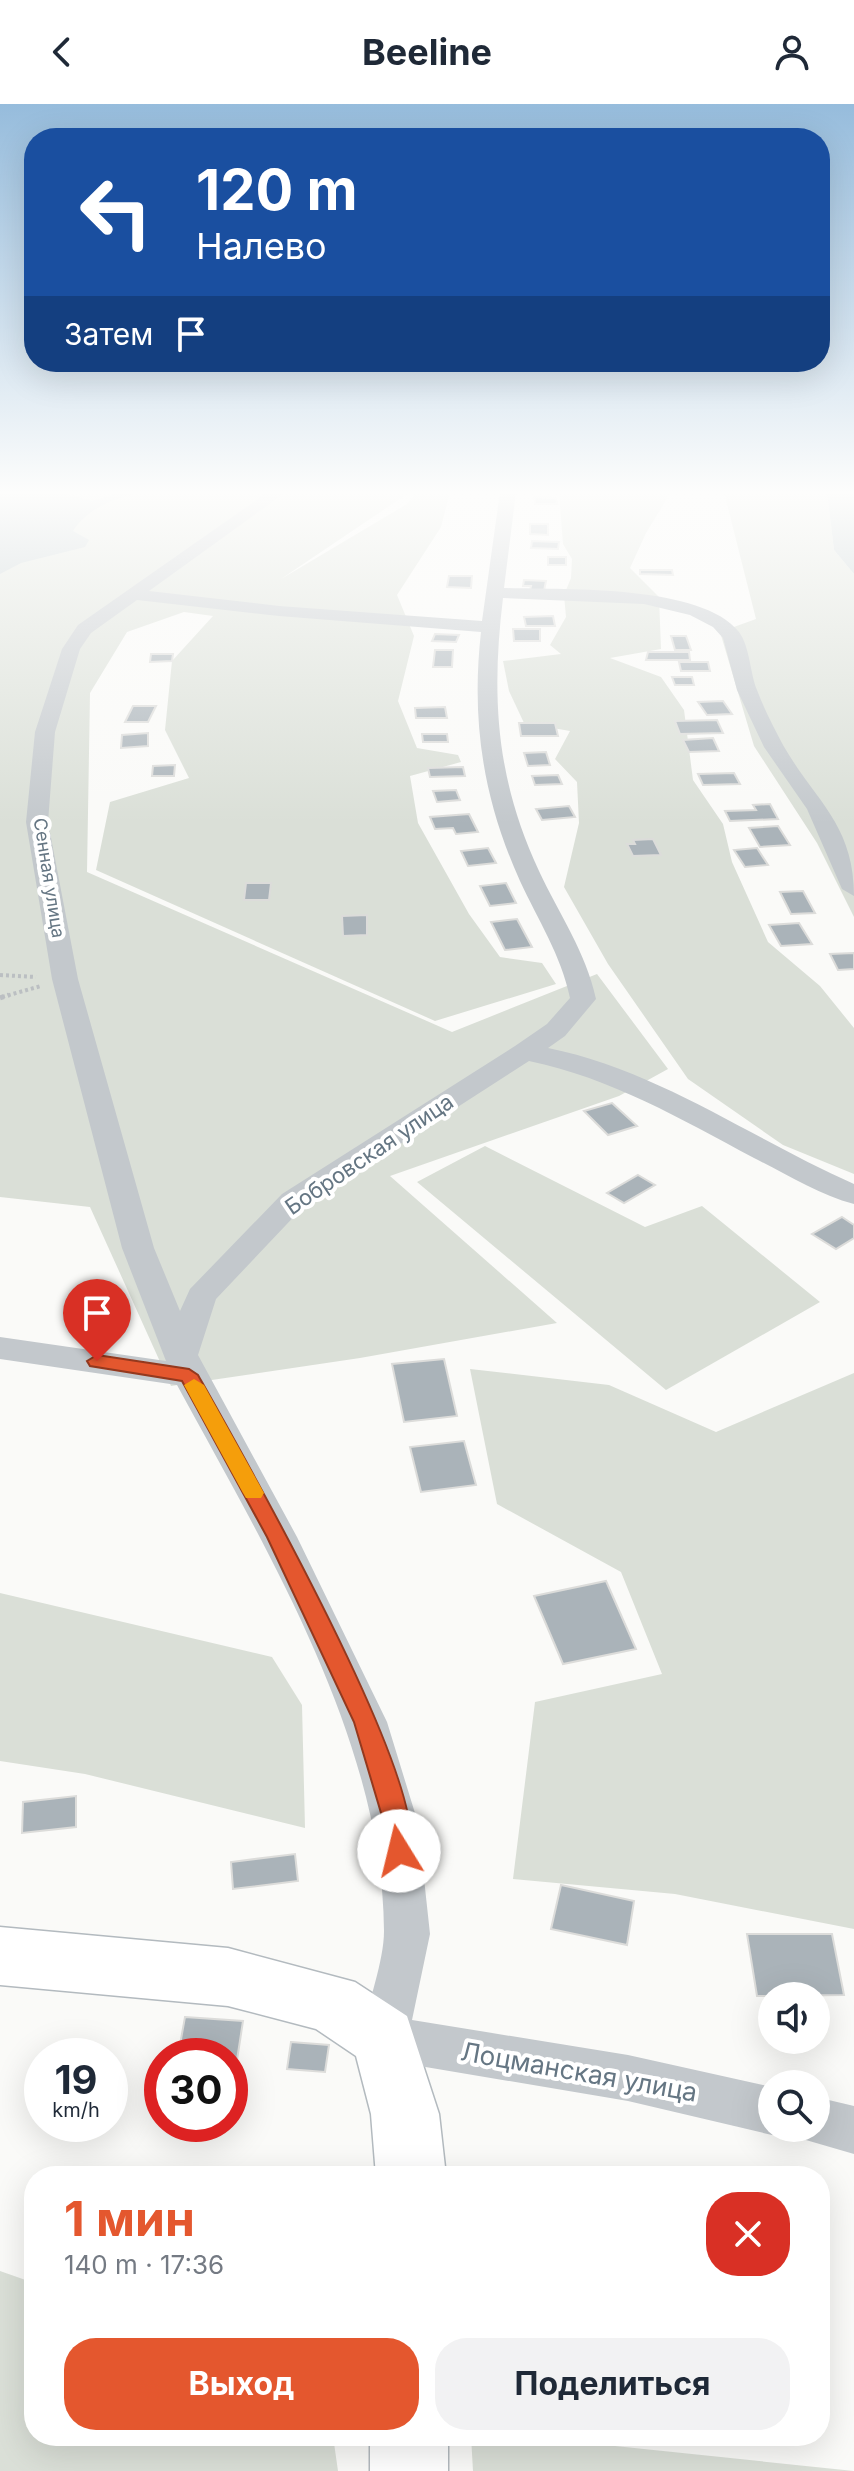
<!DOCTYPE html>
<html lang="ru">
<head>
<meta charset="utf-8">
<style>
	:root { --surface:#fff; --page:#f2f2f3; --text:#1f2937; --muted:#747a83; --accent:#e4572e }
	body { margin:0; font-family:Inter,sans-serif; background:var(--page); color:var(--text); height:100vh; display:flex; flex-direction:column; font-size:30px; white-space:nowrap }
	* { box-sizing:border-box; margin:0 }
	p { font-size:26px; color:var(--muted) }
	.icon { flex:none; width:44px; height:44px; fill:none; stroke:currentColor; stroke-width:2; stroke-linecap:round; stroke-linejoin:round }
	.map { position:relative; flex:1; overflow:hidden }
	.sheet { position:absolute; left:24px; top:2062px; width:806px; height:280px; display:flex; flex-direction:column; background:var(--surface); border-radius:32px; box-shadow:0 8px 32px #0002 }
	.sheet>* { flex:none }
	.hud { position:absolute; left:24px; top:24px; width:806px; height:244px; border-radius:32px; box-shadow:0 8px 32px #0002; background:#1a4fa0; color:#fff; overflow:hidden }
	.tools { position:absolute; left:758px; top:1878px; display:grid; gap:16px }
	.tools a { display:grid; place-items:center; width:72px; height:72px; border-radius:50%; background:var(--surface); box-shadow:0 8px 32px #0002; font-size:40px }
	.speed { position:absolute; left:24px; top:1934px; display:flex; gap:16px; font-size:40px; font-weight:700; text-align:center }
	.speed>* { display:grid; place-content:center; width:104px; height:104px; border-radius:50%; background:var(--surface); box-shadow:0 8px 32px #0002; line-height:1 }
	.speed small { font-size:20px; font-weight:400 }
	.speed .limit { border:12px solid #d22; background:#fff; color:#111 }
	.pin { position:absolute; display:grid; place-items:center; width:68px; height:68px; color:#fff; margin:-82px -34px; border-radius:50% 50% 50% 0; rotate:-45deg; box-shadow:0 0 8px #0007 }
	.pin .icon { rotate:45deg }
	.me { position:absolute; width:88px; margin:-44px; rotate:351deg; stroke-linejoin:round; filter:drop-shadow(0 0 6px #0008) }
	.turn { display:flex; align-items:center; gap:28px; height:168px; padding:0 40px; font-size:36px }
	.turn .icon { width:104px; height:104px; stroke-width:2.5 }
	.turn b { display:block; font-size:56px; line-height:68px }
	.then { display:flex; align-items:center; height:76px; padding:0 40px; background:#0003; gap:16px; font-size:30px }
	.round { display:grid; place-items:center; flex:none; width:84px; height:84px; border-radius:32px; background:var(--page) }
	.headline { display:flex; align-items:center; justify-content:space-between; height:136px; padding:0 40px }
	h1 { font-size:48px; font-weight:700; line-height:60px; color:var(--accent) }
	.action { display:flex; gap:16px; margin-top:auto; padding:16px 40px }
	.action a { flex:1; height:92px; border-radius:32px; background:var(--accent); color:#fff; font-size:32px; font-weight:700; line-height:92px; text-align:center }
	.action a+a { background:var(--page); color:var(--text) }
	header { display:flex; justify-content:space-between; align-items:center; height:104px; padding:0 40px; background:var(--surface); font-size:36px; font-weight:700 }
	.map>svg:first-child { display:block }
	.green { fill:#dadfd7 }
	.water { fill:#bbc7cb }
	.building { fill:#aab3b9; stroke:#dcdcda; stroke-width:2 }
	.lines { fill:none; stroke-linecap:round; stroke-linejoin:round }
	.secondary-casing { stroke:#b3babf; stroke-width:3 }
	.path-far1 { stroke:#bbbfc2; stroke-width:4; stroke-dasharray:3 3; stroke-linecap:butt }
	.path { stroke:#bbbfc2; stroke-width:5; stroke-dasharray:4 4; stroke-linecap:butt }
	.street { fill:#c3c8cc; fill-rule:evenodd }
	.secondary { fill:#fff; fill-rule:evenodd }
	.route { fill:#e4572e; stroke:#94391e; stroke-width:2 }
	.slow { fill:#f59e0b }
	.labels { text-anchor:middle; stroke-width:8; stroke-linejoin:round; paint-order:stroke }
	.far-street-label { font-size:18px; fill:#657683; stroke:#fff }
	.street-label { font-size:22px; fill:#657683; stroke:#fff }
	.near-street-label { font-size:26px; fill:#657683; stroke:#fff }
</style>
</head>
<body>
<header><svg class="icon" aria-label="back" viewBox="0 0 24 24"><path d="M15 5l-7 7 7 7"/></svg>Beeline<svg class="icon" aria-label="person" viewBox="0 0 24 24"><circle cx="12" cy="8" r="4"/><path d="M4 21q1-7 8-7t8 7"/></svg></header>
<div class="map">
<svg width="854" height="2367" viewBox="0 0 854 2367">
	<rect width="100%" height="100%" fill="#fafaf8"/>
	<g class="green">
		<path d="M0 388H410L281 475 407 400 417 388H450L441 423 397 491 414 532 398 597 417 644 458 651 461 658 410 672 418 719 469 810 500 853 542 859 556 880 435 917 96 766 110 698 189 674 165 626 172 557 213 512 184 508 127 528 90 589 87 768 452 928 597 870 668 965 619 992 390 1072 557 1219 360 1254 171 1282 90 1103 0 1093Z"/>
		<path d="M559 388H671L646 429 630 464 659 493 661 545 610 554 661 573 684 606 693 676 723 720 732 758 768 838 820 882 854 924V1070L783 1041 688 975 608 860 564 783 579 719 577 678 555 655 570 627 524 619 509 587 503 557 561 550 550 541 566 513 564 491 571 474 572 455 563 440Z"/>
		<path d="M724 388H827L834 446 854 470V813L817 739 754 642 720 528 756 515Z"/>
		<path d="M485 1042 645 1123 702 1102 820 1198 666 1286 417 1078Z"/>
		<path d="M470 1265 609 1281 716 1328 854 1269V1825L675 1790 513 1775 535 1598 662 1570 621 1468 497 1400Z"/>
		<path d="M0 1489 272 1553 302 1601 305 1724 85 1670 0 1657Z"/>
		<path d="M0 2167 34 2179V2332H333L338 2367H0Z"/>
		<path d="M471 2332H519L854 2367H473Z"/>
	</g>
	<g class="water">
		<path d="M0 388H60L92 397 122 388H146C120 391 87 404 73 427L89 436 85 443 21 459 0 470Z"/>
		<path d="M827 388H854V470L834 446Z"/>
	</g>
	<g class="building">
		<path d="M534 393 556 394 557 400H535Z"/>
		<path d="M530 420H548V431L530 430Z"/>
		<path d="M532 437 559 438 558 445 531 444Z"/>
		<rect x="548" y="453" width="18" height="8"/>
		<path d="M640 466H672L673 471 640 470Z"/>
		<path d="M449 472H472L471 484 447 483Z"/>
		<path d="M524 476 546 477 544 487 530 486 531 482H523Z"/>
		<path d="M553 512 555 522H526L524 513Z"/>
		<path d="M513 525H540V537H514Z"/>
		<path d="M435 530 459 531 456 538 432 537Z"/>
		<path d="M671 532H686L691 546H675Z"/>
		<path d="M435 546H453L452 563H433Z"/>
		<path d="M648 548H689L690 556H646Z"/>
		<path d="M151 550H173L172 557 150 558Z"/>
		<path d="M679 558H708L710 567H681Z"/>
		<path d="M672 573H692L694 581H675Z"/>
		<path d="M723 597 732 610 707 611 698 598Z"/>
		<path d="M133 602H156L148 618H125Z"/>
		<path d="M445 603 447 614H416L415 604Z"/>
		<path d="M717 616 723 629 680 630 675 617Z"/>
		<path d="M519 619H555L558 632H521Z"/>
		<path d="M148 629V642L121 644 122 631Z"/>
		<path d="M422 630H447L448 638H423Z"/>
		<path d="M713 634 719 647 689 648 683 636Z"/>
		<path d="M546 648 550 661 528 662 524 649Z"/>
		<path d="M175 661 174 672H152L153 662Z"/>
		<path d="M463 663 465 672 430 673 428 664Z"/>
		<path d="M734 669 740 680 703 681 698 670Z"/>
		<path d="M558 671 562 680 535 681 532 672Z"/>
		<path d="M456 686 460 696 437 698 433 687Z"/>
		<path d="M770 700 778 715 730 717 725 707 756 706 753 701Z"/>
		<path d="M569 702 575 713 542 716 536 705Z"/>
		<path d="M469 710 478 728 456 730 453 724 435 725 430 713Z"/>
		<path d="M778 722 790 741 760 743 749 724Z"/>
		<path d="M653 735 661 751 633 752 627 740H635L633 736Z"/>
		<path d="M488 744 496 759 468 762 461 747Z"/>
		<path d="M757 744 768 761 745 763 734 746Z"/>
		<path d="M246 779H271L269 796H244Z"/>
		<path d="M506 779 516 799 490 802 480 782Z"/>
		<path d="M803 787 815 809 791 810 780 788Z"/>
		<path d="M367 811V831L343 832 342 812Z"/>
		<path d="M517 815 532 843 505 846 491 818Z"/>
		<path d="M799 819 812 840 781 842 769 821Z"/>
		<path d="M854 849V865L838 866 830 850Z"/>
		<path d="M612 999 637 1022 608 1031 584 1007Z"/>
		<path d="M638 1071 655 1081 624 1099 607 1089Z"/>
		<path d="M842 1113 854 1121V1134L836 1145 812 1130Z"/>
		<path d="M444 1255 457 1312 404 1318 392 1260Z"/>
		<path d="M464 1337 476 1381 421 1388 410 1343Z"/>
		<path d="M606 1477 636 1545 563 1560 534 1492Z"/>
		<path d="M76 1692V1723L22 1729 23 1698Z"/>
		<path d="M295 1750 298 1777 233 1785 231 1758Z"/>
		<path d="M561 1781 634 1797 627 1841 551 1825Z"/>
		<path d="M747 1830H832L844 1891 757 1892Z"/>
		<path d="M185 1913 243 1917 231 1995 230 1952H178Z"/>
		<path d="M291 1938 329 1941 325 1968 287 1965Z"/>
		<path d="M94 2064 131 2072H92Z"/>
	</g>
	<g class="lines">
		<g class="secondary-casing">
			<g id="secondary">
				<path d="M0 1823 228 1844 355 1878 407 1912 439 2010 446 2072H376L371 2010 356 1952 316 1925 228 1902 0 1881Z"/>
				<rect x="370" y="2332" width="78" height="35"/>
			</g>
		</g>
		<g class="path-far1">
			<path d="M0 871 36 873"/>
			<path d="M2 893 41 882"/>
		</g>
		<path class="path" d="M0 894 9 891"/>
		<g class="street">
			<path d="M268 388H286L149 487 279 502 482 517 500 388H516L504 484C562 486 701 480 739 528 750 543 750 569 757 586 764 605 774 624 783 641 815 697 854 720 854 792L842 785 807 705 764 643 737 586 723 534 713 523 690 511 644 500 503 494C491 593 496 675 539 767 559 810 586 848 596 895L565 932 548 944C658 966 752 1035 854 1080V1100C819 1091 786 1070 754 1054 681 1015 611 974 529 957L304 1102 216 1195 198 1251 297 1433 387 1618 418 1719 430 1830 412 1916 628 1951 772 1983V2024H789L772 2031 628 1997 384 1956 367 1950 360 1934C367 1903 384 1858 384 1827 383 1636 266 1445 177 1281L0 1255V1233L166 1257 122 1144 52 875 26 718 35 628 62 545 78 521ZM137 496 279 512 481 528C471 617 483 695 520 777 538 816 561 851 570 894L547 920 515 942 282 1090 190 1185 180 1207 154 1144 78 875 48 718 55 628 80 545 91 529Z"/>
			<path d="M816 1993 854 2002V2050L799 2034 794 2024H816Z"/>
		</g>
		<use href="#secondary" class="secondary"/>
	</g>
	<linearGradient id="sky" x2="0" y2="1"><stop stop-color="#96bcdc"/><stop offset="0.54" stop-color="#fdfdfc"/><stop offset="1" stop-color="#fdfdfc" stop-opacity="0"/></linearGradient>
	<rect width="854" height="720" fill="url(#sky)"/>
	<path class="route" d="M97 1251 189 1265 198 1271C238 1342 438 1692 408 1754L399 1758 390 1754 384 1719 354 1618 267 1433 182 1277 90 1262 87 1257Z"/>
	<path class="slow" d="M194 1275 204 1281 264 1389 261 1394H246L243 1389 184 1281Z"/>
	<g class="labels">
		<g class="far-street-label">
			<text transform="translate(49 774) rotate(81)" y="6">Сенная улица</text>
		</g>
		<g class="street-label">
			<text transform="translate(369 1050) rotate(-34)" y="8">Бобровская улица</text>
		</g>
		<g class="near-street-label">
			<text transform="translate(579 1968) rotate(10)" y="9">Лоцманская улица</text>
		</g>
	</g>
</svg>
<div class="tools">
<a><svg class="icon" aria-label="sound" viewBox="0 0 24 24"><path d="M4 9h4l5-4v14l-5-4H4zM17 9q2 3 0 6"/></svg></a>
<a><svg class="icon" aria-label="search" viewBox="0 0 24 24"><circle cx="10" cy="10" r="6"/><path d="M15 15l6 6"/></svg></a>
</div>
<div class="speed"><div>19<small>km/h</small></div><div class="limit">30</div></div>
<div class="pin" style="left:97px;top:1257px;background:#d93025"><svg class="icon" aria-label="arrive" viewBox="0 0 24 24"><path d="M6 21V4h12l-3 4 3 4H6"/></svg></div>
<svg class="me" style="left:399px;top:1747px" viewBox="-20 -20 40 40"><circle r="19" fill="#fff"/><path d="M0-13L10 11 0 6-10 11z" fill="#e4572e"/></svg>
<div class="hud">
<div class="turn"><svg class="icon" aria-label="left" viewBox="0 0 24 24"><path d="M17 20v-9H6M10 6l-5 5 5 5"/></svg><div><b>120 m</b>Налево</div></div>
<div class="then">Затем<svg class="icon" aria-label="arrive" viewBox="0 0 24 24"><path d="M6 21V4h12l-3 4 3 4H6"/></svg></div>
</div>
<section class="sheet">
<div class="headline"><div><h1>1 мин</h1><p>140 m · 17:36</p></div><a class="round" style="background:#d93025;color:#fff"><svg class="icon" aria-label="close" viewBox="0 0 24 24"><path d="M6 6l12 12M18 6L6 18"/></svg></a></div>
<div class="action"><a>Выход</a><a>Поделиться</a></div>
</section>
</div>
</body>
</html>
